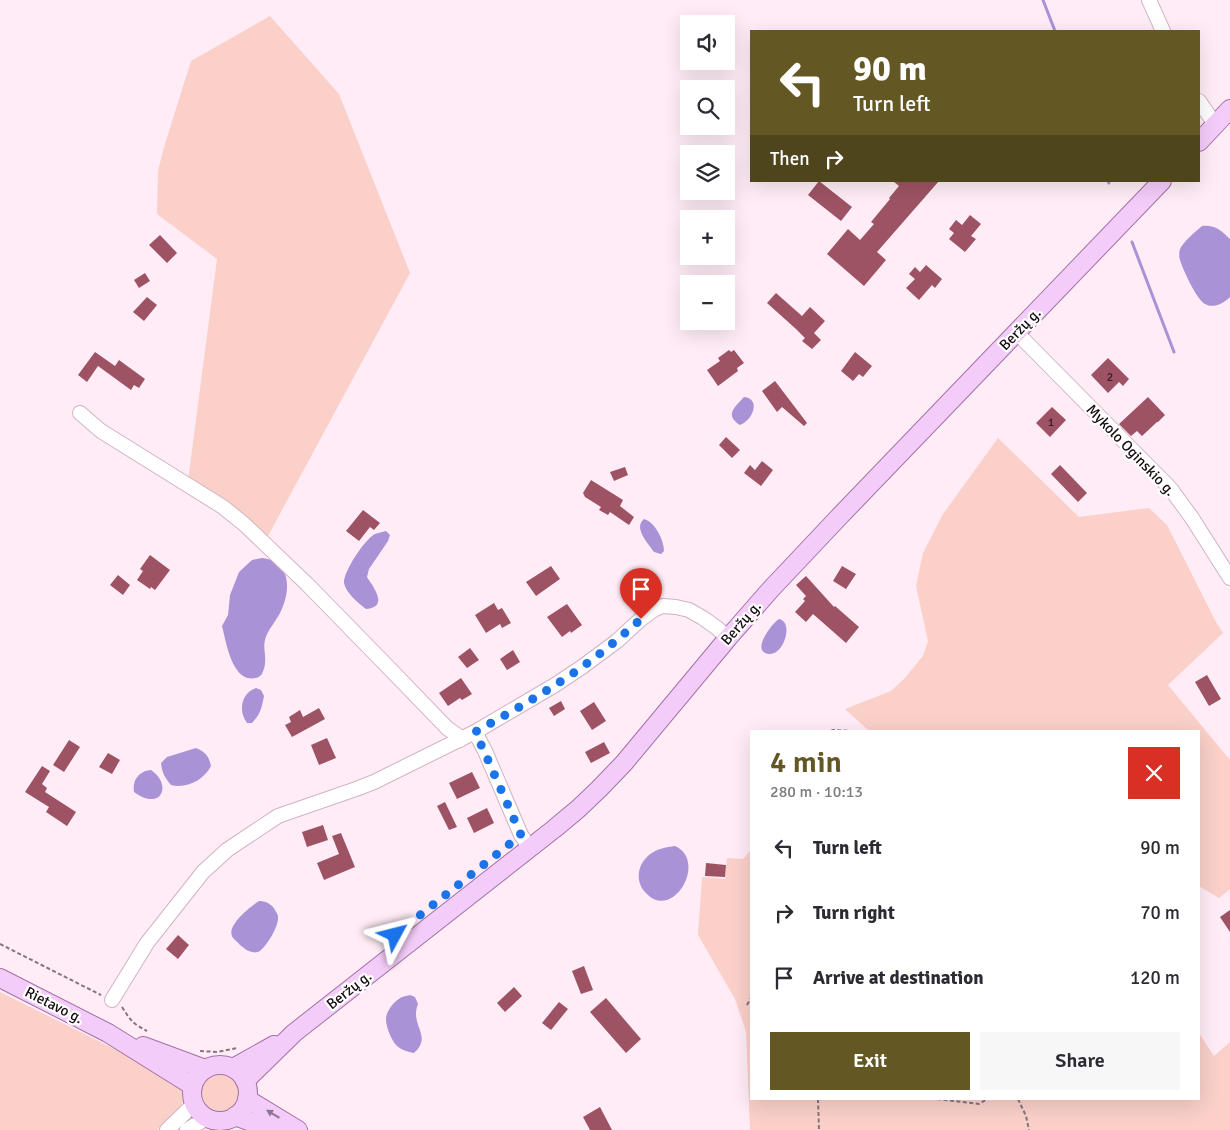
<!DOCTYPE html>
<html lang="en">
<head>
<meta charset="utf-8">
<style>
	:root { --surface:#fff; --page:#f7f7f7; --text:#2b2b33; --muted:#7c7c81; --accent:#635723 }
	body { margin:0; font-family:Signika,sans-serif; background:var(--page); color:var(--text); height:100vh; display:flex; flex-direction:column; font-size:19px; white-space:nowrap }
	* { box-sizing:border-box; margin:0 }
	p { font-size:16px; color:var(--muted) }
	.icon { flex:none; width:28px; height:28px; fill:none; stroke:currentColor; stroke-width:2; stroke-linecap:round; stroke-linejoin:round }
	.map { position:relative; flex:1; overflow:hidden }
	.panel { position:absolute; left:750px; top:730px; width:450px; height:370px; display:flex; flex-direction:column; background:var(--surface); border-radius:0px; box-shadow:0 5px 20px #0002 }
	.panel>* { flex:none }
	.guide { position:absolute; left:750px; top:30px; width:450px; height:152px; border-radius:0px; box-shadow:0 5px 20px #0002; background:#635723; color:#fff; overflow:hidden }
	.tools { position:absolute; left:680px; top:15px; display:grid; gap:10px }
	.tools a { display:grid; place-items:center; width:55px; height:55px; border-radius:0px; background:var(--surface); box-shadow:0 5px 20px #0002; font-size:25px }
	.pin { position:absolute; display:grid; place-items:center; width:42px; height:42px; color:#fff; margin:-51px -21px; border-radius:50% 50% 50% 0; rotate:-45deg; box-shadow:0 0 5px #0007 }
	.pin .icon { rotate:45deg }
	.me { position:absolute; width:55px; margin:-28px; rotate:52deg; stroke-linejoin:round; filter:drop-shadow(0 0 4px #0008) }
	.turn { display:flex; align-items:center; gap:18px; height:105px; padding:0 20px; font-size:22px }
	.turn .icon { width:65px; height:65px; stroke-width:2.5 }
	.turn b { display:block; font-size:35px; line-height:42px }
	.then { display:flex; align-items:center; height:48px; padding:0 20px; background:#0003; gap:10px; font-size:19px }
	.round { display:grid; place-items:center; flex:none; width:52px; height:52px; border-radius:0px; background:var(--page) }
	.summary { display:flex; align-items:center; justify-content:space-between; height:85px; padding:0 20px }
	h1 { font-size:30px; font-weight:600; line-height:38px; color:var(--accent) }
	.primary-button { display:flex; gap:10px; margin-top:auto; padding:10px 20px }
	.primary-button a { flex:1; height:58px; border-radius:0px; background:var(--accent); color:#fff; font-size:20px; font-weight:600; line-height:58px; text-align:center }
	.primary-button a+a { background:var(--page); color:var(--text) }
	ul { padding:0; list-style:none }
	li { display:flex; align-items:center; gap:15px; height:65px; padding:0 20px }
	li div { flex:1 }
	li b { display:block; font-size:19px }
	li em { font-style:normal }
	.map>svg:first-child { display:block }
	.green { fill:#fad0c9 }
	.water { fill:#aa92d6 }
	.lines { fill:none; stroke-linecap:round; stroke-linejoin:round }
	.stream { stroke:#aa92d6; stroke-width:3 }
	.building { fill:#9d5363 }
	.minor-casing { stroke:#d1b3c3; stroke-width:16 }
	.major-casing { stroke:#a172a5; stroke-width:20 }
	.path { stroke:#84757d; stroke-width:2; stroke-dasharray:4 2.5; stroke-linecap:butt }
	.minor { stroke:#fff; stroke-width:14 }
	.major { stroke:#f4ccf9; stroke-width:18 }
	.oneway { fill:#907591 }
	.route { stroke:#1a73e8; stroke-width:9; stroke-dasharray:0 16.2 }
	.labels { text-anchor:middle; stroke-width:4.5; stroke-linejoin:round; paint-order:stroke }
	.number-label { font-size:12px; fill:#371d26 }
	.street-label { font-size:15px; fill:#150b11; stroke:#fff }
</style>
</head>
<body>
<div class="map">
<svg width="1230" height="1130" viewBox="0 0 1230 1130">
	<rect width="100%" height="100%" fill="#ffecf6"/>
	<g class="green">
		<path d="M270 16 339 94 410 273 268 536 233 510 188 481 217 259 157 214 158 171 164 147 191 61Z"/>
		<path d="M998 438 1079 517 1149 508 1167 525 1216 622 1223 633 1168 685 1230 760V889L1219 898 1199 886V731H867L868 730 845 709 891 691 904 679 923 656 928 641 916 586 923 553 943 514Z"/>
		<path d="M751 850V1099H1199V1033L1214 1056 1230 1042V1130H750L746 1032 735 999 698 935 702 877 725 879 727 858 743 859Z"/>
		<path d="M0 992 165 1074 181 1087 183 1096 182 1104 174 1117 157 1130H0Z"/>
		<path d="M215 1073C231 1075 239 1082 241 1098L236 1107 231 1111C225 1111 217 1112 211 1109 206 1106 204 1101 201 1096 195 1083 203 1076 215 1073Z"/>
	</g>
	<g class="water">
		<path d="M1202 226C1216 225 1220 230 1230 239V297C1224 303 1214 309 1205 304 1197 300 1183 270 1180 260 1179 257 1179 252 1180 249 1183 242 1196 231 1202 226Z"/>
		<path d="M744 397C762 399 752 421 740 425 724 415 735 407 744 397Z"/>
		<path d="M644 519C655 522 664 540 664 551L661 554 654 552C648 543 633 528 644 519Z"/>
		<path d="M386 531 390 535 388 541 369 569 367 577C374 588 389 607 366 609 358 603 346 593 344 583 343 572 365 539 375 534 378 533 382 532 386 531Z"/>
		<path d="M262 558C292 562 291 591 280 613 276 621 267 631 265 640 263 647 266 656 265 663 265 667 263 671 262 674 260 676 258 678 255 678 232 683 226 641 222 626L228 615 230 595 239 572 252 560Z"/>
		<path d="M779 619C794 622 784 654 770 654 749 653 772 623 779 619Z"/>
		<path d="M256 688 261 690 264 696C262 707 260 715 252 723H247C238 711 241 693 256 688Z"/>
		<path d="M196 748C206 752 209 757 211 766 204 780 186 789 171 785 165 778 162 773 161 763L167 757Z"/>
		<path d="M151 770C173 785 161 812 134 792 132 780 139 771 151 770Z"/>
		<path d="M675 846C680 848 683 851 686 856 697 879 669 915 648 895 635 884 636 866 649 855 656 849 666 847 675 846Z"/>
		<path d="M259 901C265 901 269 903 273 907 275 910 278 914 278 917 279 926 267 946 260 951 258 952 255 953 253 952 248 952 244 948 240 945 238 942 233 939 232 936 227 925 251 906 259 901Z"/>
		<path d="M410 995 415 997 418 1004C411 1021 425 1032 421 1043 420 1047 417 1050 414 1053 408 1052 401 1050 396 1045 391 1039 386 1027 386 1019 386 1011 395 1000 402 997 404 996 408 996 410 995Z"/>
	</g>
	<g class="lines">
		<g class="stream">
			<path d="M1043 0 1055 31"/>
			<path d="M1108 181 1109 183"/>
			<path d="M1132 242 1174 352"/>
		</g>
	</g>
	<g class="building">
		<path d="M819 181 852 207 841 221 808 195Z"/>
		<path d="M893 181H939L877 252 886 260 864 286 827 254 848 229 860 240 874 224 871 222 890 199 889 198 899 186Z"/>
		<path d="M970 215 981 224 971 236 976 239 965 252 949 239 954 233 949 229 956 220 962 225Z"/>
		<path d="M160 235 177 253 167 263 149 245Z"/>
		<path d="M926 265 942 279 935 288 932 285 919 300 906 288 915 279 909 274 915 267 920 272Z"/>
		<path d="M145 273 150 281 139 288 134 280Z"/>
		<path d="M776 293 802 316 810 307 825 321 814 333 821 340 812 349 802 341 805 338 796 329 767 303Z"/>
		<path d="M147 297 157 305 144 321 133 312Z"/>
		<path d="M729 350 731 352 734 350 744 363 737 368 738 371 718 386 707 370 720 361 718 358Z"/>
		<path d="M95 352 115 366 119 360 145 379 139 388 134 385 131 390 98 366 87 382 78 375Z"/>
		<path d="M855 352 872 366 863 377 859 374 853 381 841 371Z"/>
		<path d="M1108 358 1129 379 1123 386 1119 382 1108 393 1091 375Z"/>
		<path d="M775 381 807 423 804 426 782 407 777 412 762 391Z"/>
		<path d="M1148 397 1165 415 1158 422H1157L1142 436 1137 431 1131 436 1119 424Z"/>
		<path d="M1052 407 1066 420 1050 437 1036 423Z"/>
		<path d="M726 437 740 450 732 458 719 445Z"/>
		<path d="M762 461 773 470 761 486 744 473 750 465 755 470Z"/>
		<path d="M1060 465 1087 493 1078 502 1051 474Z"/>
		<path d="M625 467 628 475 614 481 610 472Z"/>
		<path d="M591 480 623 500 620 506 634 517 629 525 610 512 608 515 599 510 601 507 585 497 583 493Z"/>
		<path d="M363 510 380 523 374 530 370 527 359 541 346 531Z"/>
		<path d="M150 555 170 570 155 590 151 587 150 589 137 580 143 571 140 569Z"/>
		<path d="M551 566 560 579 536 596 526 582Z"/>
		<path d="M842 566 856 574 846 589 833 581Z"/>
		<path d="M118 575 130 585 123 595 110 585Z"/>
		<path d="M806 576 834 607 835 606 859 627 846 643 813 614 806 622 795 612 805 601 803 599 806 596 796 585Z"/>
		<path d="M494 603 498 610 502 608 511 623 502 628 500 624 486 633 475 615Z"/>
		<path d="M567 604 582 625 571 633 570 631 562 637 547 617Z"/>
		<path d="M470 648 479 660 467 668 458 657Z"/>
		<path d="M513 650 520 662 507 670 500 659Z"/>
		<path d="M1207 675 1221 699 1209 706 1195 682Z"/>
		<path d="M461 678 472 694 462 700 460 698 448 706 439 693Z"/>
		<path d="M561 701 565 709 554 716 549 708Z"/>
		<path d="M594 702 606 721 592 730 580 711Z"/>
		<path d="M319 708 325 719 292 737 285 725 291 722 289 717 300 710 303 717Z"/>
		<path d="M327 738 336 758 319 765 311 745Z"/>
		<path d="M69 740 80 747 64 772 53 765Z"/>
		<path d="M604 742 610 753 591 763 585 752Z"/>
		<path d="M108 753 120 760 112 774 99 767Z"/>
		<path d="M42 766 50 771 42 784 47 788 45 792 76 812 67 826 46 812 49 807 25 792Z"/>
		<path d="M472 772 480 788 457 799 449 783Z"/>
		<path d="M445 802 457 827 449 830 437 806Z"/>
		<path d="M487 808 494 823 474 833 467 818Z"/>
		<path d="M323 825 328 840 307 847 302 832Z"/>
		<path d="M341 833 355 867 324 880 317 863 339 854 332 836Z"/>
		<path d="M706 863 726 865 725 877 705 876Z"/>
		<path d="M1230 910V932L1220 917Z"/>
		<path d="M178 935 189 945 178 959 166 949Z"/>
		<path d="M584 966 593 990 581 994 572 971Z"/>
		<path d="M514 987 522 996 505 1012 497 1003Z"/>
		<path d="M606 998 641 1039 626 1053 590 1012Z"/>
		<path d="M559 1002 568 1009 551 1030 542 1023Z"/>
		<path d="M600 1107 612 1130H590L583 1117Z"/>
	</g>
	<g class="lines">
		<g class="minor-casing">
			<g id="minor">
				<path d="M1149 0 1163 31"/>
				<path d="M1199 101 1210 117 1217 123"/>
				<path d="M1017 333 1170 488 1192 518 1230 578"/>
				<path d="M80 413 101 431 223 507 244 524 307 584 391 670 447 728 457 735 460 740"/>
				<path d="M475 732 485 751 521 835 530 848"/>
				<path d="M112 1000 147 943 203 872 227 850 278 816 356 789 374 782 475 732 555 685 582 667 617 641 641 619 655 609 663 606 676 607 689 610 703 618 717 628 728 638"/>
				<path d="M167 1130 194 1104"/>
				<path d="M187 1130 207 1118"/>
			</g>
		</g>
		<g class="major-casing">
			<g id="major">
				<path d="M1199 142 1230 109"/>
				<path d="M0 978 108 1033 193 1086"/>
				<path d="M143 1046 205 1069"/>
				<circle cx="220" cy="1093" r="28"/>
				<path d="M233 1068 274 1045"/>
				<path d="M245 1081 294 1033 554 829 578 809 599 789 624 763 728 638 771 589 838 518 1162 181"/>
				<path d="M247 1099 298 1130"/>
				<path d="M235 1116 273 1130"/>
			</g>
		</g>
		<g class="path">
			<path d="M831 731 833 730 851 731"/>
			<path d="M0 944 101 995"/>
			<path d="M747 1005 751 998"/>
			<path d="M122 1007C131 1021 132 1023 147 1031"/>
			<path d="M200 1051 217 1052 238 1048"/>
			<path d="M818 1099 819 1130"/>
			<path d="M937 1099 979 1104 987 1099"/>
			<path d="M1018 1099 1026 1116 1029 1130"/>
		</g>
		<use href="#minor" class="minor"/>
		<use href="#major" class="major"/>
	</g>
	<defs><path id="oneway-solid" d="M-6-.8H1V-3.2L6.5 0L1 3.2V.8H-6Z" transform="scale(1.25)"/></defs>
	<use class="oneway" href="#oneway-solid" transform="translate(273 1114) rotate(-149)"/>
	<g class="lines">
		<path class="route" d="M395 935 521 835 484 751 475 732C502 717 529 702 555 685 586 666 614 643 641 619"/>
	</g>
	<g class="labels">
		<g class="number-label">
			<text x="1110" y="381">2</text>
			<text x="1051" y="426">1</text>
		</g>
		<g class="street-label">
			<text transform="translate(1020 329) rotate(-46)" y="5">Beržų g.</text>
			<text transform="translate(1131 450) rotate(46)" y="5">Mykolo Oginskio g.</text>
			<text transform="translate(741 623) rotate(-49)" y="5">Beržų g.</text>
			<text transform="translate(349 990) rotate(-38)" y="5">Beržų g.</text>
			<text transform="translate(54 1005) rotate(27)" y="5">Rietavo g.</text>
		</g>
	</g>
</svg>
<div class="tools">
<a><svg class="icon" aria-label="sound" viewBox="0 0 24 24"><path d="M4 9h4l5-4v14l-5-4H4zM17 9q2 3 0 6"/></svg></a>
<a><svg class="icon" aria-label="search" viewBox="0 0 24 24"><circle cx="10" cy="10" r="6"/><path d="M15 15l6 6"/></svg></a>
<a><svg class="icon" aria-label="layers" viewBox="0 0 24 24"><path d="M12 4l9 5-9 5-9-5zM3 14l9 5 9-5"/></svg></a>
<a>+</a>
<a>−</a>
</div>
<div class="pin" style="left:641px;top:619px;background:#d93025"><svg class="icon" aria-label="arrive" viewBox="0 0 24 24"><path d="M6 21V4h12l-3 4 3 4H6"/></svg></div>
<svg class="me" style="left:395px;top:935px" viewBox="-20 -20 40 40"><path d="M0-17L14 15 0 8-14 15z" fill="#1a73e8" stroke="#fff" stroke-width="4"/></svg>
<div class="guide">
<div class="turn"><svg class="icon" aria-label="left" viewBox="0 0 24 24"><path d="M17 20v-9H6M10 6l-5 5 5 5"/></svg><div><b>90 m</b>Turn left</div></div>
<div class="then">Then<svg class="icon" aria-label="right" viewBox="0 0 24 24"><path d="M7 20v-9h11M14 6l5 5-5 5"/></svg></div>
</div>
<section class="panel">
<div class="summary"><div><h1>4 min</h1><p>280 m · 10:13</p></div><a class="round" style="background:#d93025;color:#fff"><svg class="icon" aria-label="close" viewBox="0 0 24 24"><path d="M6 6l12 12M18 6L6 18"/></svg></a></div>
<ul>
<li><svg class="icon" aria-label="left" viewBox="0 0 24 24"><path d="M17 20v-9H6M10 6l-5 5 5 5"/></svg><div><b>Turn left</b></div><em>90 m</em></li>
<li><svg class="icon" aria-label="right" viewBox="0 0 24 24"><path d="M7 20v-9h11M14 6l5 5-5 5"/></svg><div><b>Turn right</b></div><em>70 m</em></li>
<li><svg class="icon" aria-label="arrive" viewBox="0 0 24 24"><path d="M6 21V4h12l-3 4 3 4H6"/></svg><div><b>Arrive at destination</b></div><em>120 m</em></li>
</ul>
<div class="primary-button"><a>Exit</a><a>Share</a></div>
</section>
</div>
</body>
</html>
